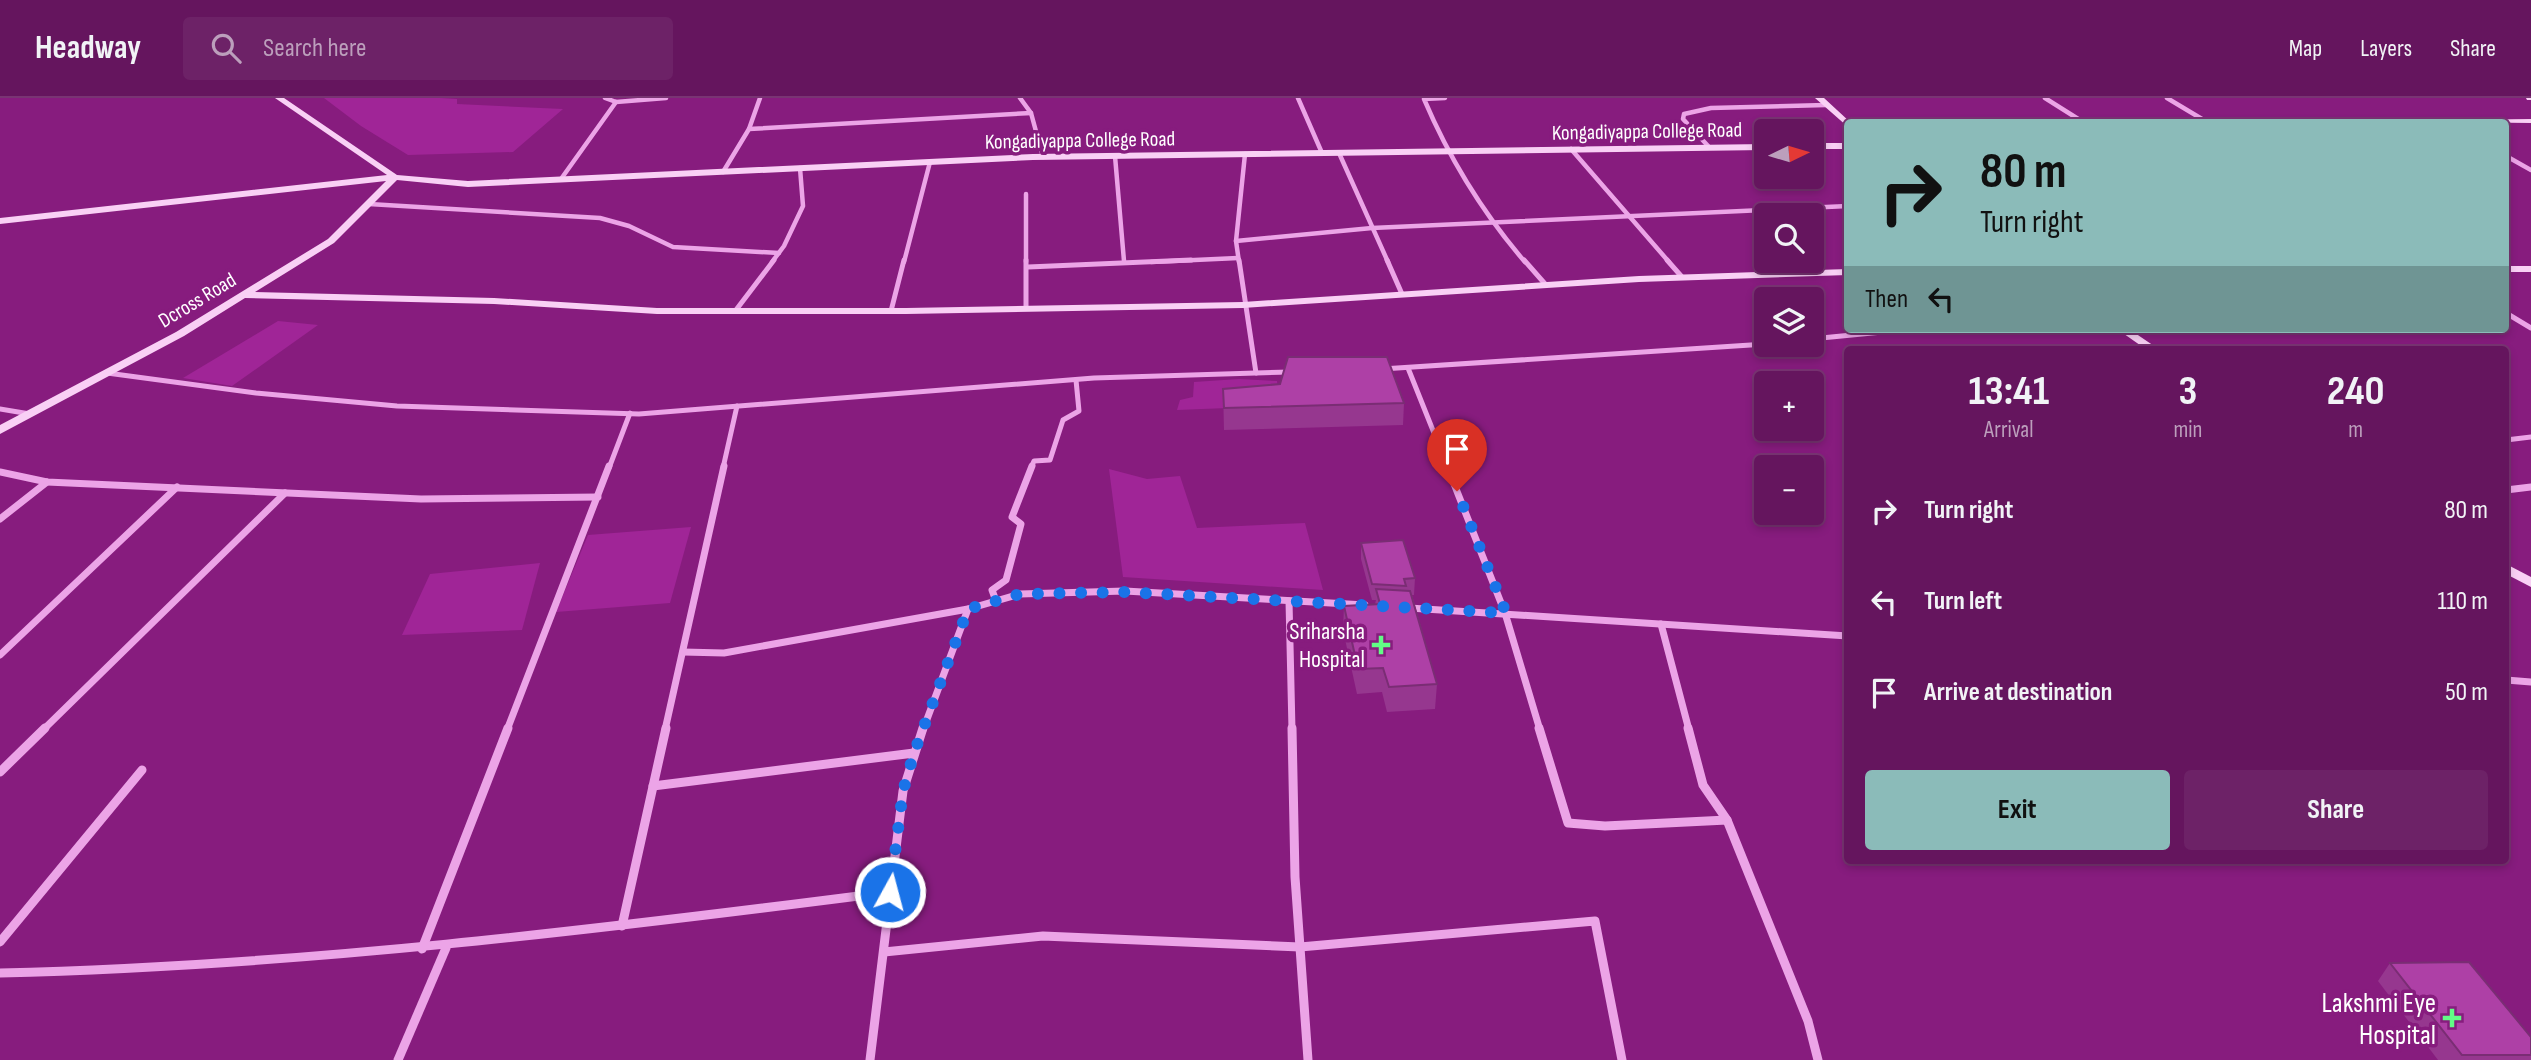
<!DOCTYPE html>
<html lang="en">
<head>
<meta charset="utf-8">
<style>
	:root { --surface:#65155e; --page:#6d2267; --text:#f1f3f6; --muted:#bc9fbc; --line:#793473; --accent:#8bbbb9 }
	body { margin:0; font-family:"Sofia Sans Condensed",sans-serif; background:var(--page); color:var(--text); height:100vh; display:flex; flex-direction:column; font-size:26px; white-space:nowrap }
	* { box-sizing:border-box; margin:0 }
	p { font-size:23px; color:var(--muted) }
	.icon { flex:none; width:38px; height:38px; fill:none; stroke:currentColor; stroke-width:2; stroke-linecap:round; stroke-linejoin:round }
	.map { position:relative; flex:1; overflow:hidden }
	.side { position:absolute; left:1844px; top:248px; width:665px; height:518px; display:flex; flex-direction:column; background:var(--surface); border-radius:7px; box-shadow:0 4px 10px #0003,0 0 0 2px var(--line) }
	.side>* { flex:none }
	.hud { position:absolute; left:1844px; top:21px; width:665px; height:214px; border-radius:7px; box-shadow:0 4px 10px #0003,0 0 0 2px var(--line); background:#8bbbb9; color:#111; overflow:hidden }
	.needle { width:46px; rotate:85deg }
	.controls { position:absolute; left:1754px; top:21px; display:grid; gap:14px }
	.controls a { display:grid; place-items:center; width:70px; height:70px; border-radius:7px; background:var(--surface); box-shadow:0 4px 10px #0003,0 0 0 2px var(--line); font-size:35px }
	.pin { position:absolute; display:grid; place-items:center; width:60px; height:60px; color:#fff; margin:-72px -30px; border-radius:50% 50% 50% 0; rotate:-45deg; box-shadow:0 0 7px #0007 }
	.pin .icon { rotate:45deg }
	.me { position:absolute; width:77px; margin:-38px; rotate:7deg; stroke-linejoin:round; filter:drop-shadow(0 0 5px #0008) }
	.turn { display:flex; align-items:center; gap:24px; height:147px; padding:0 21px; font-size:32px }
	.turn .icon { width:91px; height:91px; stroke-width:2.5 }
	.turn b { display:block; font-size:49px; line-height:60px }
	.then { display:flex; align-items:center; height:66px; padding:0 21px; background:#0003; gap:14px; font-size:26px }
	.eta { display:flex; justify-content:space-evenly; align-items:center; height:119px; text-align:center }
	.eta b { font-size:42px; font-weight:700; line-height:49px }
	.button { display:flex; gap:14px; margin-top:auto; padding:14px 21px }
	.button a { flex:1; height:80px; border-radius:7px; background:var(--accent); color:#111; font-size:28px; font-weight:700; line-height:80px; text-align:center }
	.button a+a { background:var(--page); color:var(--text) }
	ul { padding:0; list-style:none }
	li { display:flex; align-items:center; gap:21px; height:91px; padding:0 21px }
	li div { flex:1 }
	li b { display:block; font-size:26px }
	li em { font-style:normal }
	header { display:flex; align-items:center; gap:42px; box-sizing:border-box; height:98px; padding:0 35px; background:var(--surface); border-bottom:2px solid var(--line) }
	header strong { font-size:33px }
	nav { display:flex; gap:38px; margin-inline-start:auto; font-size:24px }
	.search { width:490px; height:63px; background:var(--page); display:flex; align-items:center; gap:18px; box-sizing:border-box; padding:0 24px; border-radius:7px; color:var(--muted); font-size:26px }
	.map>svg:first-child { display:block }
	.green { fill:#a02597 }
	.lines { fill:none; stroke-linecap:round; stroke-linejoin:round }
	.street-far3 { stroke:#eca4e7; stroke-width:4.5 }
	.street-far2 { stroke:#eca4e7; stroke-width:5 }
	.street-far1 { stroke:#eca4e7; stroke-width:7 }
	.street { stroke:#eca4e7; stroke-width:9 }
	.secondary { fill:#f9d0f5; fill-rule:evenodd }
	.wall { fill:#96378f }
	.building { fill:#ae40a6; stroke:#7a2d74; stroke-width:2 }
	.route { stroke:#1a73e8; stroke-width:12; stroke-dasharray:0 21.6 }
	.poi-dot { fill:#62fc86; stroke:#871c7e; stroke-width:2.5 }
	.labels { text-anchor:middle; stroke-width:7; stroke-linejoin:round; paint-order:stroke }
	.far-street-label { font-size:21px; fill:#fff; stroke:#871c7e }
	.poi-label { font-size:24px; fill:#fff; stroke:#871c7e; text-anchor:end }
	.near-poi-label { font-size:28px; fill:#fff; stroke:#871c7e; text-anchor:end }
</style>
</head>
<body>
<header>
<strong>Headway</strong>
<div class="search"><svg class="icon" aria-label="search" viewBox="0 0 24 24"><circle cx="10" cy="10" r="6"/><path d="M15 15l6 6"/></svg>Search here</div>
<nav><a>Map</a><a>Layers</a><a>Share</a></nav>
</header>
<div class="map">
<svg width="2531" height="962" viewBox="0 0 2531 962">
	<rect width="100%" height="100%" fill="#871c7e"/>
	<g class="green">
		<path d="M324 0H440L457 1V6L563 11 513 54 408 57 361 28Z"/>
		<path d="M278 223 318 227 232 288 183 280Z"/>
		<path d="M1239 281 1277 283 1280 308 1177 312 1180 302 1193 299 1194 284Z"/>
		<path d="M1109 371 1147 381 1180 378 1197 430 1305 425 1323 492 1123 479Z"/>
		<path d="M691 429 670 505 556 514 588 437Z"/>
		<path d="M540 465 522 532 402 537 430 476Z"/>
	</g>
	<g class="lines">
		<g class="street-far3">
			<path d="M605 0 616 4 666 0"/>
			<path d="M1020 0 1031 15 1043 59"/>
			<path d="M1298 0 1322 55"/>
			<path d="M1445 0 1424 1C1450 62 1482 114 1525 164"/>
			<path d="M2045 0 2083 24"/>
			<path d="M2167 0 2207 24"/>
			<path d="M749 31 1031 15"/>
			<path d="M1709 49 1683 21 1684 16 1711 10 1826 7"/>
			<path d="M1571 51 1669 164"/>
			<path d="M1339 55 1388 164"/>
			<path d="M1115 58 1124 163"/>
			<path d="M2506 58 2531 72"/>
			<path d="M723 74 749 31 760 0"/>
			<path d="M561 81 616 4"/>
			<path d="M369 106 600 120 629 128 673 149 779 155"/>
			<path d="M1236 143 1372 130 1848 108"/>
			<path d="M772 164 784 148 803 108 800 70"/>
			<path d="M904 164 930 64"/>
			<path d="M1026 164V96"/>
			<path d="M1151 164 1238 160"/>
			<path d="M1239 164 1236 143 1245 56"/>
		</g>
		<g class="street-far2">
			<path d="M1026 162V210"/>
			<path d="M1239 162 1256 275"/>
			<path d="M1387 162 1402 196"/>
			<path d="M1524 162 1546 187"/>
			<path d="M1667 162 1682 179"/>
			<path d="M1028 169 1191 162"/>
			<path d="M736 212 774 162"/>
			<path d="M891 213 904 162"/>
			<path d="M2506 215 2531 230"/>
			<path d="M1811 241 1913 231"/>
			<path d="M1408 270 1448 370"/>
			<path d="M1382 271 1766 246"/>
			<path d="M107 275 256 295 397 308 639 316 1094 280 1290 274"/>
			<path d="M0 311 30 316"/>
			<path d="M2506 342 2531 339"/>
			<path d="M609 370 630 315"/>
			<path d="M723 370 737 308"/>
			<path d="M1031 370 1034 363 1050 362 1063 322 1079 313 1076 282"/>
		</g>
		<g class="street-far1">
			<path d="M1447 368 1505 515 1540 632"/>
			<path d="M0 374 47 384 421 401 598 399"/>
			<path d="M2506 392 2531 389"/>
			<path d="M0 421 47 384"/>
			<path d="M996 503 992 492 1006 482 1021 426 1012 419 1032 368"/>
			<path d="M1289 503 1292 632"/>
			<path d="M1409 510 1848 538"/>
			<path d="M1661 526 1689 632"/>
			<path d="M683 554 724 555 968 511"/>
			<path d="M0 557 177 389"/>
			<path d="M2506 582 2531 584"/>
			<path d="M43 632 285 395"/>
			<path d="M507 632 609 368"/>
			<path d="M665 632 724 368"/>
			<path d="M923 632 968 511 1020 496 1125 493 1365 507"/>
		</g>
		<g class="street">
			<path d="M1292 630 1295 779 1308 962"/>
			<path d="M1539 630 1568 725 1605 728 1727 722 1808 923 1818 962"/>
			<path d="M1688 630 1703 687 1727 722"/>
			<path d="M0 674 45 630"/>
			<path d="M653 688 914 655"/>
			<path d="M622 828 666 630"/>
			<path d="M0 844 142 672"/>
			<path d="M422 851 508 630"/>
			<path d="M884 854 1043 838 1300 849 1595 823 1622 962"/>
			<path d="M0 875C299 868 594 832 890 794"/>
			<path d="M398 962 446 850"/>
			<path d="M870 962 903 693 923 630"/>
		</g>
		<g class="secondary">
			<path d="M275 0H284L397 77 468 83 1033 56 1766 46V52L1033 62 468 89 397 82 334 145 255 194 494 200 657 210H906L1243 204 1639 178 1848 171V177L1639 184 1243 210 906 216H657L494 206 245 200 184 238 0 336V327L176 234 328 141 386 83 0 126V120L387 77Z"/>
			<path d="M1815 0H1824L1850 24H1848V29Z"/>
			<path d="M2526 0H2531V2H2527Z"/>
			<path d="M2531 21V25L2444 24 2448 22Z"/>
			<rect x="1811" y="45" width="37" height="6"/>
			<rect x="2506" y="168" width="25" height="6"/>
			<path d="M2117 231H2129L2160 252H2147Z"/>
			<path d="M2506 466 2531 479V489L2506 476Z"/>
		</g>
	</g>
	<g class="wall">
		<path d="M1223 291 1404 305 1403 327 1224 332Z"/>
		<path d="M1361 445 1415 480 1414 497H1412L1437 586 1435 611 1387 614 1382 594 1357 596 1343 532 1344 508 1375 506 1376 502H1372L1361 461Z"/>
		<path d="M2390 865 2531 939V962H2438L2378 883Z"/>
	</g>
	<g class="building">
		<path d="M1288 259H1387L1404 305 1224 310 1223 291 1280 286Z"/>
		<path d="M1403 442 1415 480 1404 481 1406 488 1372 486 1361 445Z"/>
		<path d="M1376 491 1410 493 1437 586 1389 589 1383 570 1358 571 1344 508 1380 506Z"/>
		<path d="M2469 864 2531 939V957H2462L2390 865Z"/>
	</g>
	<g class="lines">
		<path class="route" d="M890 794 903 693 914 655 968 511 1020 496 1125 494 1506 515 1457 393"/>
	</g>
	<g class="poi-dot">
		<path d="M1377.5 536.5h7v7h7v7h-7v7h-7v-7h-7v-7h7z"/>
		<path d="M2448.5 909.5h7v7h7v7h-7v7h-7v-7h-7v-7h7z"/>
	</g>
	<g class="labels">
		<g class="far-street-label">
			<text transform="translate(1647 33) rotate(-1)" y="7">Kongadiyappa College Road</text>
			<text transform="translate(1080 42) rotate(-1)" y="7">Kongadiyappa College Road</text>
			<text transform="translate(197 202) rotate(-31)" y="7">Dcross Road</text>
		</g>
		<g class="poi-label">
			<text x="1365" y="541">Sriharsha<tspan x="1365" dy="28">Hospital</tspan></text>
		</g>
		<g class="near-poi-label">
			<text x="2436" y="914">Lakshmi Eye<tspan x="2436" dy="32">Hospital</tspan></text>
		</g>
	</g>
</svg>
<div class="controls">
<a><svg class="needle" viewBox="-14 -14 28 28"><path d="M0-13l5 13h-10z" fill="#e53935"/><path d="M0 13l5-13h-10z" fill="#bc9fbc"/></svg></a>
<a><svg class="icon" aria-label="search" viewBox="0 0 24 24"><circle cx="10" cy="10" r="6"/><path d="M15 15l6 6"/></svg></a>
<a><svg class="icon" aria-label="layers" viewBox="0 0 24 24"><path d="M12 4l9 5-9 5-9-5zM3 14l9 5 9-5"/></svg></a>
<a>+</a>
<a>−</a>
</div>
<div class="pin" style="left:1457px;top:393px;background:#d93025"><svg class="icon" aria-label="arrive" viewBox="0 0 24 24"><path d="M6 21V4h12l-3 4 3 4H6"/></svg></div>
<svg class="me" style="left:890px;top:794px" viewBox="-20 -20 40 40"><circle r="17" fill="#1a73e8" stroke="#fff" stroke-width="3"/><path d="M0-11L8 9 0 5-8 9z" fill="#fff"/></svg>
<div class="hud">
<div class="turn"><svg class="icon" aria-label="right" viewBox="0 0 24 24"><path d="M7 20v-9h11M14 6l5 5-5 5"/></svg><div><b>80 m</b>Turn right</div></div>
<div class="then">Then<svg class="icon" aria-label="left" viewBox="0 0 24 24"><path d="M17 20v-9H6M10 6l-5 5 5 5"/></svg></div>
</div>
<section class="side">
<div class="eta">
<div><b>13:41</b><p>Arrival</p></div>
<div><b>3</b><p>min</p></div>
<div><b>240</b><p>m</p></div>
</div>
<ul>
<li><svg class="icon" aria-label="right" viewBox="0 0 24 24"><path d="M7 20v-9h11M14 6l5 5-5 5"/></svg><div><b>Turn right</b></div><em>80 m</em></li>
<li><svg class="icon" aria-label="left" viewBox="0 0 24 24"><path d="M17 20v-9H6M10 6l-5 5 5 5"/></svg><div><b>Turn left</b></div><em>110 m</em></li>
<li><svg class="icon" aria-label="arrive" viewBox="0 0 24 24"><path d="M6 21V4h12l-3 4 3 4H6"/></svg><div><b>Arrive at destination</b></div><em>50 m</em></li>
</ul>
<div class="button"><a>Exit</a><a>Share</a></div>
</section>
</div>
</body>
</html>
